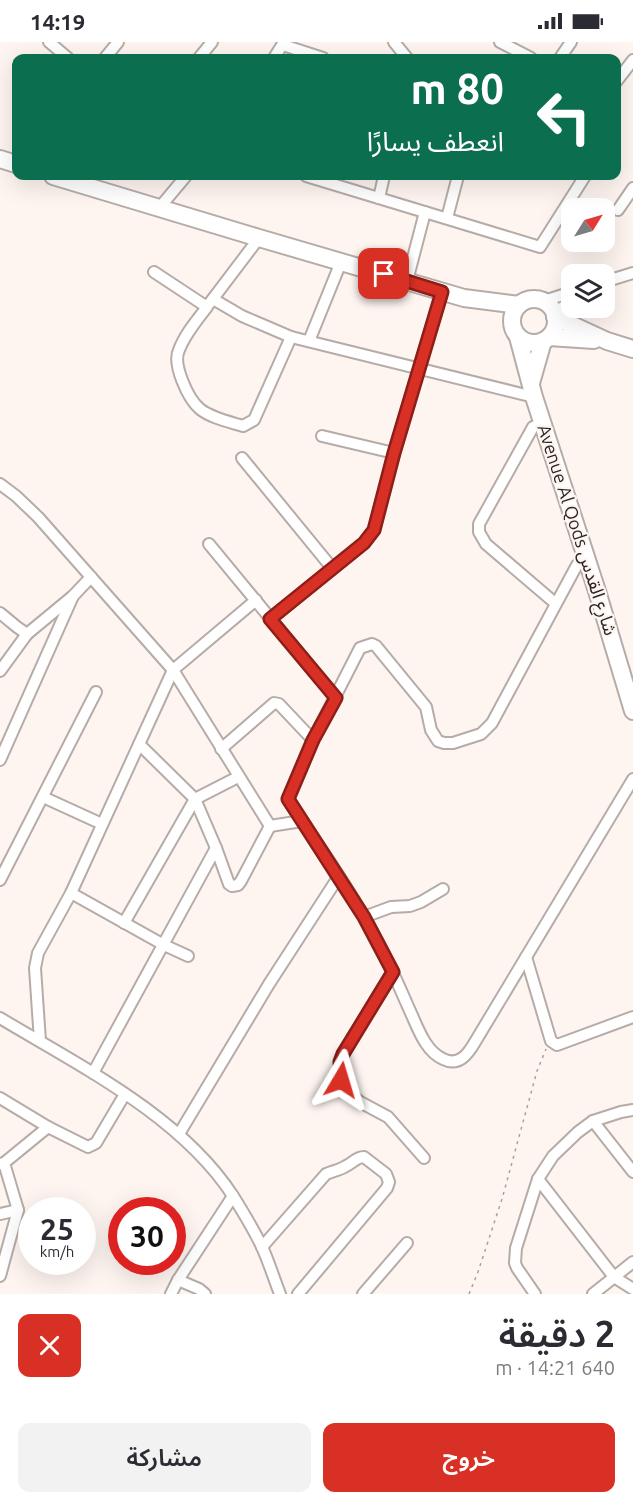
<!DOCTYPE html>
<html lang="ar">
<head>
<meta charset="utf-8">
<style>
	:root { --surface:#fff; --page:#f2f2f3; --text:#2b2b33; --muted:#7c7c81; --accent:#d93025 }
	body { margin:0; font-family:Ubuntu,"Noto Sans Arabic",sans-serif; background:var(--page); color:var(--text); direction:rtl; height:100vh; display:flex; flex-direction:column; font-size:22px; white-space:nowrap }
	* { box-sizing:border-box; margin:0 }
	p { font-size:20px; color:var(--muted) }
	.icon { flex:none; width:33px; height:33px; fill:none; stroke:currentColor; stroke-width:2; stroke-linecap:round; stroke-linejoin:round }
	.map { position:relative; height:1252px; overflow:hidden; direction:ltr }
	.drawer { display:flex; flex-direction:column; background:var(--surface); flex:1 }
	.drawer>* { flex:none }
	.guide { position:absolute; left:12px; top:12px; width:609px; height:126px; border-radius:12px; box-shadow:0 6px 24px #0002; direction:rtl; background:#0b6e4f; color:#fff; overflow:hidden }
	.needle { width:39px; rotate:53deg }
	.buttons { position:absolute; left:561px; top:156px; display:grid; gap:12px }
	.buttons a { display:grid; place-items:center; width:54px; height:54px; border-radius:12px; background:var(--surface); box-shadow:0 6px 24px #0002; font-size:30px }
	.speed { position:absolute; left:18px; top:1155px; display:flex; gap:12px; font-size:30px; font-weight:700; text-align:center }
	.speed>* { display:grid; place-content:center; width:78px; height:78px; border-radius:50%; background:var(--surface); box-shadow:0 6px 24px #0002; line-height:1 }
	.speed small { font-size:15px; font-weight:400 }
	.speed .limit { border:9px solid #d22; background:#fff; color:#111 }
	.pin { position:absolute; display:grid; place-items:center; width:51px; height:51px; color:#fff; margin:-26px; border-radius:12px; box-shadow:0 3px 9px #0006 }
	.me { position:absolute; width:66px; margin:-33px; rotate:7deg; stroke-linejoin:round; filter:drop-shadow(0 0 4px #0008) }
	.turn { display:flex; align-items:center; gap:21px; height:126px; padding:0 18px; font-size:27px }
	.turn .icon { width:78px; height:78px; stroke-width:2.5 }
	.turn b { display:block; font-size:42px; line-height:51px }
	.round { display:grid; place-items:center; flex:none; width:63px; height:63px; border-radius:12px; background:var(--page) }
	.head { display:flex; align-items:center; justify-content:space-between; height:102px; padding:0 18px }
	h1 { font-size:36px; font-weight:600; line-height:45px }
	.primary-button { display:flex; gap:12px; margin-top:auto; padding:12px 18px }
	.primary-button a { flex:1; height:69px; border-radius:12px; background:var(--accent); color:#fff; font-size:24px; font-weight:600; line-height:69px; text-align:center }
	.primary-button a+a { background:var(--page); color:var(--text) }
	.status { display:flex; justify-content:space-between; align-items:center; height:42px; padding:0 30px; background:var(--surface); direction:ltr }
	.status svg { height:16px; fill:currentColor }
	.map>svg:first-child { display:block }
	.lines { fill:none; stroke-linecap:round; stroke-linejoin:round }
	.street-casing { stroke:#b6aca7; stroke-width:14 }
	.secondary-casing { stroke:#b6aca7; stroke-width:20 }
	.path { stroke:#a8a19e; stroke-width:1.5; stroke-dasharray:3 4.5; stroke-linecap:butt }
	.street { stroke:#fff; stroke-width:10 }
	.secondary { stroke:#fff; stroke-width:16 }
	.route-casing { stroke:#8d1f18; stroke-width:15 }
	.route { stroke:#d93025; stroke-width:10 }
	.labels { text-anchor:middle; stroke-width:4.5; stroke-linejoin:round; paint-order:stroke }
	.street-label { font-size:18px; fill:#2a2624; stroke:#fef5f1 }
</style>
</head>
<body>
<div class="status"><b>14:19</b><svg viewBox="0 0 49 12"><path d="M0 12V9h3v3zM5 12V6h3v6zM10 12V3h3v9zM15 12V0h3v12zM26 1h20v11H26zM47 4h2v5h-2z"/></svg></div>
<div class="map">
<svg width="633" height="1252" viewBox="0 0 633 1252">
	<rect width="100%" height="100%" fill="#fef5f1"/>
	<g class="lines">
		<g class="street-casing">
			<g id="street">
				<path d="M49 0 68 16"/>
				<path d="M394 0 407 16"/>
				<path d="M500 0 531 16"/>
				<path d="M283 3 323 16"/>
				<path d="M105 16 118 0"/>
				<path d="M199 16 212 0"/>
				<path d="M274 16 284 0"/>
				<path d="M560 16 571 0"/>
				<path d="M616 40 633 18"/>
				<path d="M306 134 540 205 585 134"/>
				<path d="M379 156 384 134"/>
				<path d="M160 165 186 134"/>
				<path d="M618 168 633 146"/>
				<path d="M447 176 458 134"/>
				<path d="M154 230 207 265C197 278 185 292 179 308 172 322 188 357 200 367 211 376 230 380 243 384L254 378 291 295"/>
				<path d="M407 239 425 170"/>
				<path d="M604 240 633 231"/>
				<path d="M213 257 242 274 291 295 534 355"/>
				<path d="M544 259 572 250"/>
				<path d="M209 262 259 196"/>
				<path d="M554 272 572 258"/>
				<path d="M309 299 341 220"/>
				<path d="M542 381 533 385 479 482V490L486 502 555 561"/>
				<path d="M322 394 394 411"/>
				<path d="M242 416 332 526"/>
				<path d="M0 442 16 454 38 475 173 628 270 784"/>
				<path d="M209 502 336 656"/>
				<path d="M0 571 17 585 27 592 73 554 91 535"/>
				<path d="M270 577 364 501 374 488 394 411 442 250"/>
				<path d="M0 629 27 592"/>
				<path d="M139 702 195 757 216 806 229 842 232 844 238 843 241 839 270 784"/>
				<path d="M221 707 274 661 279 662 313 698"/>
				<path d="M0 718 73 554"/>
				<path d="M43 755 102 782"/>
				<path d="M302 779 288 757 313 698 360 606 372 602 376 604 426 665 431 688 438 699 444 701H453L481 692 492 681 577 523 586 517"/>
				<path d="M270 784 302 779C323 810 345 841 364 875 382 905 396 937 410 969 418 986 425 1009 443 1017 459 1025 468 1012 475 1000L633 737"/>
				<path d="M0 838 96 650"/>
				<path d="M71 851 164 903 188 914"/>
				<path d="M364 875 391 865 410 864 421 860 443 847"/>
				<path d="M124 881 195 757 238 735"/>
				<path d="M526 915 551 999 557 1003 633 975"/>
				<path d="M393 930 343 1012 340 1020 341 1038 354 1055 360 1060 388 1075 424 1116"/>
				<path d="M0 976C80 1024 181 1074 233 1154 243 1170 254 1188 262 1205 269 1220 274 1237 280 1252"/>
				<path d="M40 999 35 926 38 911 71 851 173 628 256 558"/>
				<path d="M93 1031 216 806"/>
				<path d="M0 1056 48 1085 88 1105 96 1101 125 1052"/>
				<path d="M593 1079 633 1130"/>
				<path d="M179 1092 269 942 339 834"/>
				<path d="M0 1122 4 1121 48 1085"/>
				<path d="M538 1137 614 1235 633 1247"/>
				<path d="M0 1172 18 1168"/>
				<path d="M262 1205 326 1132C333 1129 340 1128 346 1124 353 1121 356 1115 364 1115L386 1132 389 1140 387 1146 298 1252"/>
				<path d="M0 1234 18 1168 4 1121"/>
				<path d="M178 1238 199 1247 205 1252"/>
				<path d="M171 1252 178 1238 233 1154"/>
				<path d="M363 1252 407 1201"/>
				<path d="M535 1252 517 1226 515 1221 516 1206 538 1137 553 1114 578 1090 593 1079 621 1070 633 1068"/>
				<path d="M593 1252 633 1220"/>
			</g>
		</g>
		<g class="secondary-casing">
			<g id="secondary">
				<path d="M0 117 16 122"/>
				<path d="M53 134 259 196 464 256 519 263"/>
				<circle cx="534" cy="279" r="22"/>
				<path d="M555 275 607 299 633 307"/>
				<path d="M518 295 534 355 597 549 633 669"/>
				<path d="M549 295 594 298"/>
				<path d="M531 341 543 299"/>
			</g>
		</g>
		<path class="path" d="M469 1252 478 1230 502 1157 537 1029 546 1007"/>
		<use href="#street" class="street"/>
		<use href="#secondary" class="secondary"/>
	</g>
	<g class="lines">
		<g class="route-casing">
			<path id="route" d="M341 1038 340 1020 343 1012 393 930 364 875 288 757 313 698 336 656 270 577 364 501 374 488 394 411 442 250 384 232"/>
		</g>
		<use href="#route" class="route"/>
	</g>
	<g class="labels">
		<g class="street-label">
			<text transform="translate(577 488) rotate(72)" y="6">Avenue Al Qods شارع القدس</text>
		</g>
	</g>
</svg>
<div class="buttons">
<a><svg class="needle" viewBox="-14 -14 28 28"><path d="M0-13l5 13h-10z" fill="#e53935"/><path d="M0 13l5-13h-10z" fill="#7c7c81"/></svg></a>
<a><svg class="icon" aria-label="layers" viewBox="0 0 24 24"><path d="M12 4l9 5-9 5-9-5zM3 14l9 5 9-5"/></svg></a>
</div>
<div class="speed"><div>25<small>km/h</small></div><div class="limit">30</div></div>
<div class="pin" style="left:384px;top:232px;background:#d93025"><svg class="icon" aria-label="arrive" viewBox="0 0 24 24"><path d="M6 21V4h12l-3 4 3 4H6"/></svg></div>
<svg class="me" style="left:341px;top:1038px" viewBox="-20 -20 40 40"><path d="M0-17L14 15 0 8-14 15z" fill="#d93025" stroke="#fff" stroke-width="4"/></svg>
<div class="guide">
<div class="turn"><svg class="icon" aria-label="left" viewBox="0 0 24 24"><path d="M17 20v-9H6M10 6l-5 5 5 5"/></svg><div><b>80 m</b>انعطف يسارًا</div></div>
</div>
</div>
<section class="drawer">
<div class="head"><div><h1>2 دقيقة</h1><p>640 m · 14:21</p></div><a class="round" style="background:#d93025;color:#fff"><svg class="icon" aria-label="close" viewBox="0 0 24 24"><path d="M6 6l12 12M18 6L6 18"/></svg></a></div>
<div class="primary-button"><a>خروج</a><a>مشاركة</a></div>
</section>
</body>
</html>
